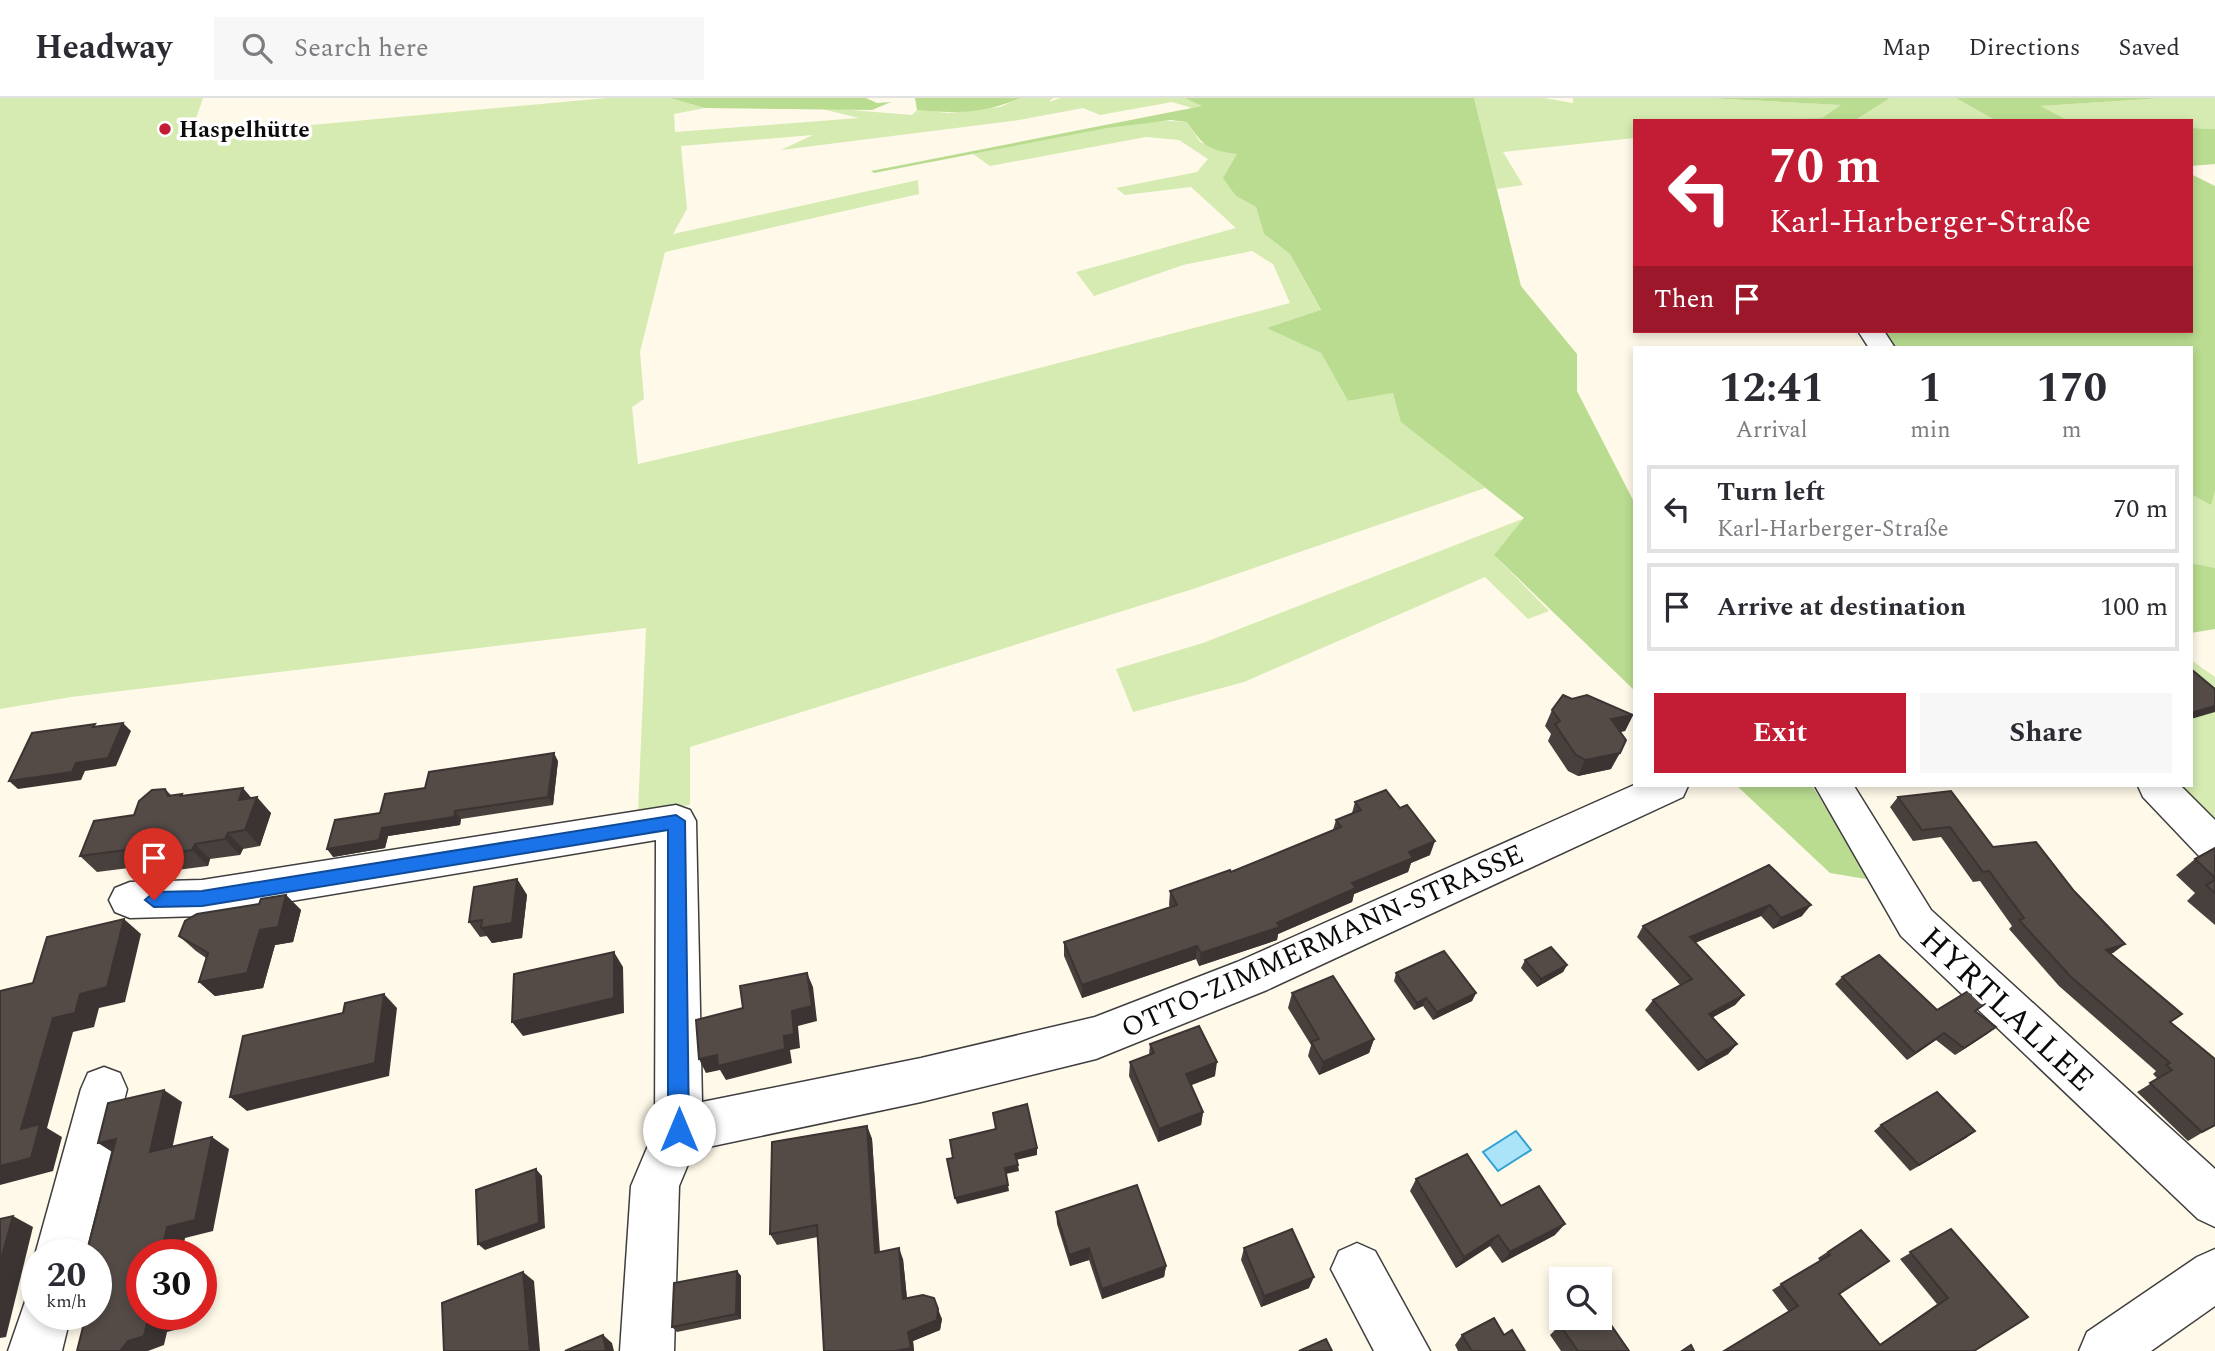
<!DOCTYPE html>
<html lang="en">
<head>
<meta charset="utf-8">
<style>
	:root { --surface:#fff; --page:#f7f7f7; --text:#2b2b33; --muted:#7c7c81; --line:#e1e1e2; --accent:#c21d34 }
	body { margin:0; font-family:Spectral,serif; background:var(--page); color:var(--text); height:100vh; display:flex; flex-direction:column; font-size:26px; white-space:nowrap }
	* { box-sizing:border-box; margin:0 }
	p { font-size:23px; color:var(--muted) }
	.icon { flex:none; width:38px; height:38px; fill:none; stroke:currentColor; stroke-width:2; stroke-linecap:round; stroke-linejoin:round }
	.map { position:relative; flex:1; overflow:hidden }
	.side { position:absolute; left:1633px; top:248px; width:560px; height:441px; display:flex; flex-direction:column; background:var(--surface); border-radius:0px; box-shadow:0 4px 10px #0003 }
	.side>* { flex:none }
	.top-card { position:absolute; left:1633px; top:21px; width:560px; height:214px; border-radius:0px; box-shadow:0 4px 10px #0003; background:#c21d34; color:#fff; overflow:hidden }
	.tools { position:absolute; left:1549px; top:1169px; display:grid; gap:14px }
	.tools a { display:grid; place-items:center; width:63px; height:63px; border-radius:0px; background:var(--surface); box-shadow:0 4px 10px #0003; font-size:35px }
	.speed { position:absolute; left:21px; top:1141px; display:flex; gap:14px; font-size:35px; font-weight:700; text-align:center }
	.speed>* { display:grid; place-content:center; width:91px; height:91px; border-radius:50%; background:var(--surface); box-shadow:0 4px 10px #0003; line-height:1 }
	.speed small { font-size:18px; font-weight:400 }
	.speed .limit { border:10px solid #d22; background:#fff; color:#111 }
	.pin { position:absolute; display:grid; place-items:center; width:60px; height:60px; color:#fff; margin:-72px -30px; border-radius:50% 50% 50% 0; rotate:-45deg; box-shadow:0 0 7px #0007 }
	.pin .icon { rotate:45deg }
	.me { position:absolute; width:77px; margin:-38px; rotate:0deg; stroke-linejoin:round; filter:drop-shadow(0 0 5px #0008) }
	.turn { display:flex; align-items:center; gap:24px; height:147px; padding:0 21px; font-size:32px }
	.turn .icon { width:91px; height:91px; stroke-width:2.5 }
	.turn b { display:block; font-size:49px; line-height:60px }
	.then { display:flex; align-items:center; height:66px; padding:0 21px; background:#0003; gap:14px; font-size:26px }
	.eta { display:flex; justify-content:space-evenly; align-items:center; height:119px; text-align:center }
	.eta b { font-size:42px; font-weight:700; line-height:49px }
	.cta { display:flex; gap:14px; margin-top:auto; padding:14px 21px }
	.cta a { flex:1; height:80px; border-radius:0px; background:var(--accent); color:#fff; font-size:28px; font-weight:700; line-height:80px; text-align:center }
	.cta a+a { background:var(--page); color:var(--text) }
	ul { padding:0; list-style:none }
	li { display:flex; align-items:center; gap:21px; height:88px; margin:0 14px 10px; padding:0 7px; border:4px solid var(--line); border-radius:0px }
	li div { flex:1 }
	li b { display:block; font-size:26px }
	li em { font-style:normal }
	header { display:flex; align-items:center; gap:42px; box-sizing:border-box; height:98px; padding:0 35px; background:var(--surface); border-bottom:2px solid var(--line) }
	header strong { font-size:33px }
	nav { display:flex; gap:38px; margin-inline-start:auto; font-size:24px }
	.search { width:490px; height:63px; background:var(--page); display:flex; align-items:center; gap:18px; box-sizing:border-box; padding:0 24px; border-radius:0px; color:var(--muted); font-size:26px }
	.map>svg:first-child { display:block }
	.green { fill:#d5ebb1 }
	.forest { fill:#b9dc90 }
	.water { fill:#abe3f9; stroke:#2ea1d4; stroke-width:2 }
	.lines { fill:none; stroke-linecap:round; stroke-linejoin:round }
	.minor-casing { stroke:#3e3e3e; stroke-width:3 }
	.minor { fill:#fff; fill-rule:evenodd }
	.wall { fill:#48403d }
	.shaded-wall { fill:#3b3432 }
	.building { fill:#544b47; stroke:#3b3432; stroke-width:2 }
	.route { fill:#1a73e8; stroke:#114b97; stroke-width:2 }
	.poi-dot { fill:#c21d34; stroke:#fff; stroke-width:2.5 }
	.labels { text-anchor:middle; stroke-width:7; stroke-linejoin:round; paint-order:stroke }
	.far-poi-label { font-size:23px; font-weight:bold; fill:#0b0b0b; stroke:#fff; text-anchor:start }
	.street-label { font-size:28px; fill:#0b0b0b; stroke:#fff }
	.near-street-label { font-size:33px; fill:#0b0b0b; stroke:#fff }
</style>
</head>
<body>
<header>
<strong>Headway</strong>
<div class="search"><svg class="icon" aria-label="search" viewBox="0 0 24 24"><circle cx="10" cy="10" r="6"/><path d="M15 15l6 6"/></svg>Search here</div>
<nav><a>Map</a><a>Directions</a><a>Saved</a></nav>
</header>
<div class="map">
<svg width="2215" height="1253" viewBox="0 0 2215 1253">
	<rect width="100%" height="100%" fill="#fff9e9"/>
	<g class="green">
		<path d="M0 0H203L190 38 607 0H670L705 10 674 16 675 34 859 20 814 9 912 17 917 12 948 15 1000 9 1020 0H1053L1049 4 1061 0H1185L1203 8 1192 10 1172 4 1100 17 1083 10 1019 22 781 52 813 37 681 48 687 111 673 136 918 82 919 96 665 154 640 254 644 301 632 309 638 366 919 301 1290 205 1273 166 1252 153 1183 167 1094 198 1076 174 1236 130 1191 89 1125 97 1116 90 1197 74 1208 61 1179 42 1146 39 990 68 973 56C1039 43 1120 18 1187 24L1200 44 1238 56 1236 98 1256 109 1264 136 1290 156 1321 213 1268 230 1321 255 1348 303 1393 295 1402 324 1485 390 1193 491 690 649V707L638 714 646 530 71 599 0 611Z"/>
		<path d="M1474 0H1544L1573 5V0H1707L1842 7 1822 20 1634 23V40L1503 54 1523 87 1497 91Z"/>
		<path d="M1890 0H1956L1996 23H1854Z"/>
		<path d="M2163 0H2215V31L2191 30V23H2069L2038 8Z"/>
		<path d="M2191 292 2215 297V470L2191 465Z"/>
		<path d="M1525 420 1494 457 1549 513 1528 521 1485 479 1244 584 1133 614 1116 571 1203 545Z"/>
		<path d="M2191 562 2215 579V730L2173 688H2191Z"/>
	</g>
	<g class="forest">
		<path d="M670 0H866L877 5 891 4 872 12 705 10Z"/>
		<path d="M915 0H1020C987 15 952 16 917 12Z"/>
		<path d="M1185 0H1474L1521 188 1577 256V293L1634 404V592L1494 457 1524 420 1401 324 1393 295 1348 303 1321 255 1267 230 1321 212 1290 156 1264 136 1256 109 1236 98 1223 80 1237 56C1208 52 1203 48 1187 24L1171 22 1107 30 874 75 871 73 1202 8Z"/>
		<path d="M1707 0H1890L1854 23 1764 21 1822 20 1841 7Z"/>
		<path d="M1956 0H2163L2040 8 2069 23H1996Z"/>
		<path d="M2191 30 2215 31V66L2191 68Z"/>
		<path d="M2191 76 2215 88V392L2211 407 2191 396V250H1893L1882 233H2191Z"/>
		<path d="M2191 465 2215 470V531L2191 535Z"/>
		<path d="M1737 688H1812L1872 782 1830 775Z"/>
	</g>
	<path class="water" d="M1516 1033 1531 1052 1498 1073 1483 1054Z"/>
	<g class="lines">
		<g class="minor-casing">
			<g id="minor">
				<path d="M1858 233H1884L1895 250H1869Z"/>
				<path d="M1634 687 1688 688 1683 699 1267 892 1096 961 921 1004 694 1052 679 1088 674 1253H620L631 1088 655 1031 656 742 202 818 130 820 115 814 109 802 115 790 130 784 202 782 676 707 690 712 696 723 702 1004 921 960 1095 919 1237 864Z"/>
				<path d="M1815 688H1854L1931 812 2215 1071V1129L2198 1121 1901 838Z"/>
				<path d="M2138 688H2181L2215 722V764L2201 760 2143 699Z"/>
				<path d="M104 969 120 975 127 991 85 1157H37V1162L35 1157 81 991 88 975Z"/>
				<path d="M1357 1145 1375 1153 1430 1253H1374L1331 1171 1339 1153Z"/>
				<path d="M2215 1151V1208L2151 1253H2079L2087 1234 2197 1159Z"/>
				<path d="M37 1193V1216H71L62 1253H8L27 1198Z"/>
			</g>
		</g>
		<use href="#minor" class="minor"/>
	</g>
	<g class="wall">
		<path d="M1552 612 1633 617 1625 633 1620 634 1611 671 1578 678 1568 673 1548 643 1551 636 1545 628Z"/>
		<path d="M558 663 553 707 461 721 460 727 388 738 385 750 333 759 425 690Z"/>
		<path d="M165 691 171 697 182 696 184 698 252 700 271 715 260 748 243 751 240 757 210 761 208 768 177 772 169 765 97 774 80 758 134 717Z"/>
		<path d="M1898 699 2074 793 2125 846 2111 856 2170 924 2215 1027 2188 1043 2137 994 2158 981 2153 976 2156 973 2059 888 2009 831 2012 828 1980 783 1973 784 1941 739 1913 743 1890 709Z"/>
		<path d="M1355 704 1430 757 1411 765 1408 774 1354 796 1352 804 1278 836 1277 842 1199 868 1196 861 1082 900 1064 858V844L1170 809 1169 807 1170 793 1231 774 1333 732 1336 722 1352 715Z"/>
		<path d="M2215 750V827L2187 803 2195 795 2176 777 2195 761Z"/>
		<path d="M1769 767 1802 818 1773 831 1761 818 1695 845 1744 897 1735 907 1713 919 1737 946 1728 956 1698 973 1645 912 1653 902 1680 887 1637 839 1643 828Z"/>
		<path d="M517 781 527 797 522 840 492 845 487 838 480 839 469 824Z"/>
		<path d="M286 797 301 812 293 844 275 847 263 890 215 898 199 884 206 860 196 853 179 838 259 806Z"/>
		<path d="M1525 862 1567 867 1563 874 1537 889 1521 870Z"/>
		<path d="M1396 875 1476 895 1472 903 1433 922 1423 908 1414 912 1394 883Z"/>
		<path d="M1842 879 1937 912 1985 906 1976 913 1996 929 1987 936 1955 957 1936 942 1907 962 1835 886Z"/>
		<path d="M1292 895 1374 941 1369 955 1319 977 1308 958 1311 947 1288 910Z"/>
		<path d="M1150 946 1215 978 1191 987 1203 1014 1201 1027 1158 1044 1129 978 1130 964 1149 957Z"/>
		<path d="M1881 1027 1975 1033 1966 1040 1910 1073 1874 1033Z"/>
		<path d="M867 1028 872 1041 880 1154 903 1161 907 1200 942 1221 940 1232 913 1243 914 1253H824L818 1139 777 1147 770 1136Z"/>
		<path d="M1416 1081 1501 1108 1555 1137 1502 1165 1490 1148 1456 1170 1410 1093Z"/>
		<path d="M1056 1114 1166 1168 1164 1179 1102 1201 1089 1162 1070 1168 1057 1126Z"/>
		<path d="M1951 1131 1974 1253H1724L1789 1214 1772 1192 1820 1163 1818 1160 1861 1132 1839 1196 1880 1246 1937 1206 1900 1161Z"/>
		<path d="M1244 1150 1309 1190 1261 1209 1241 1162Z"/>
		<path d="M737 1173 741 1178V1221L677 1234 672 1229Z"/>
		<path d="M1560 1227 1629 1253H1561L1550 1237Z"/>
		<path d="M1462 1237H1504L1525 1253H1458L1455 1247Z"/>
	</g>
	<g class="shaded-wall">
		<path d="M2215 608V614L2191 621V615Z"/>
		<path d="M1633 617 1625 633 1603 637 1611 621Z"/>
		<path d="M123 625 131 633 116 668 85 673 81 682 18 691 9 683 76 665Z"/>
		<path d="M554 655 558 663 553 707 548 699Z"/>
		<path d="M1620 655 1611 671 1578 678 1585 662Z"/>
		<path d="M243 690 255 704 257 699 271 715 260 748 245 732 239 702Z"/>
		<path d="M455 713 461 721 460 727 388 738 385 750 333 759 327 751 382 730Z"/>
		<path d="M228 735 243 751 240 757 225 741Z"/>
		<path d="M1435 743 1430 757 1411 765 1408 774 1354 796 1352 804 1278 836 1277 842 1199 868 1201 855 1277 825 1409 754Z"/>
		<path d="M195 746 210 761 208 768 192 752Z"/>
		<path d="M517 781 527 797 522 840 492 845 481 830Z"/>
		<path d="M286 797 301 812 293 844 275 847 263 890 215 898 199 884 260 832Z"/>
		<path d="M1770 807 1761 818 1682 850 1690 839Z"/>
		<path d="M1811 807 1802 818 1773 831 1781 820Z"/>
		<path d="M124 821 141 836 125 904 99 910 94 929 73 934 47 1030 62 1039 53 1073 0 1087V1067L21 1031 53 920 80 896Z"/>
		<path d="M2125 846 2113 855 2094 861 2106 852Z"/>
		<path d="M1197 848 1196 861 1082 900V887Z"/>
		<path d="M614 854 623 869 624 915 523 938 512 924Z"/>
		<path d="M1567 867 1563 874 1537 889 1541 881Z"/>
		<path d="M807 875 813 889 817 923 798 928 800 950 790 952 792 965 726 982 720 972 706 975 699 961 784 938 792 913Z"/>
		<path d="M1476 895 1472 903 1433 922 1437 914Z"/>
		<path d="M384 896 397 910 389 978 247 1013 230 999Z"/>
		<path d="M1744 897 1735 907 1701 926 1709 916Z"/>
		<path d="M1426 900 1423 908 1414 912 1417 905Z"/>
		<path d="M1996 929 1987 936 1955 957 1964 950Z"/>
		<path d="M1944 935 1936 942 1907 962 1915 955Z"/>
		<path d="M1374 941 1369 955 1319 977 1323 964Z"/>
		<path d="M1737 946 1728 956 1698 973 1706 963Z"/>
		<path d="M1217 964 1215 978 1184 990 1186 976Z"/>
		<path d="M164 992 182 1004 169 1066 150 1054Z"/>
		<path d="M1203 1014 1201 1027 1158 1044 1159 1031Z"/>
		<path d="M867 1028 872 1041 880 1167 875 1155Z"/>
		<path d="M1975 1033 1966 1040 1910 1073 1919 1067Z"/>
		<path d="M212 1039 229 1051 213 1133 185 1140 182 1157H161L167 1129Z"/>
		<path d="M116 1041 117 1057 98 1045Z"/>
		<path d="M1037 1050V1057L1016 1062 1015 1056Z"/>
		<path d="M1018 1067 1019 1073 1006 1076 1005 1070Z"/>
		<path d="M536 1071 542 1078 545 1130 485 1152 478 1146Z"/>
		<path d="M1008 1087 1009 1093 957 1106 955 1100Z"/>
		<path d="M13 1118 33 1129 6 1239 0 1240V1165Z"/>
		<path d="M1565 1126 1555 1137 1502 1165 1510 1154Z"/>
		<path d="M1498 1137 1490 1148 1456 1170 1464 1159Z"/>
		<path d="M899 1150 903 1161 908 1212 903 1201Z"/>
		<path d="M1089 1150V1162L1070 1168 1069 1157Z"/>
		<path d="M1166 1168 1164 1179 1102 1201V1191Z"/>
		<path d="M737 1173 741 1178V1221L736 1216Z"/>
		<path d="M523 1174 534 1183 540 1253H530Z"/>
		<path d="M1314 1179 1309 1190 1261 1209 1264 1198Z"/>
		<path d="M938 1211 942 1221 940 1232 913 1243 914 1253H896L908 1234Z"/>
		<path d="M168 1216H189L186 1229 167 1234 164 1247 148 1253H120L128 1243 147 1225Z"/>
		<path d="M603 1237 612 1245 614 1253H606Z"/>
	</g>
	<g class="building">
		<path d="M2191 571 2215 591V608L2191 615Z"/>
		<path d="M1563 597 1572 601 1587 597 1633 617 1611 621 1626 642 1620 655 1585 662 1575 656 1555 626 1560 623 1552 612Z"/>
		<path d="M123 625 108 660 76 665 72 674 9 683 32 635 95 626 93 629Z"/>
		<path d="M554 655 548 699 455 713 454 719 382 730 379 742 327 751 335 722 380 715 385 696 425 690 429 674Z"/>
		<path d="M243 690 239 702 257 699 245 732 228 735 225 741 195 746 192 752 161 757 164 747 80 758 94 723 134 717 139 703 152 692 165 691 168 698 182 696 181 698Z"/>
		<path d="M1386 692 1400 710 1407 707 1435 743 1409 754 1413 760 1352 785 1356 790 1277 825 1280 829 1201 855 1197 848 1082 887 1064 844 1177 807 1170 793 1230 772 1231 774 1341 729 1336 722 1361 712 1355 704Z"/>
		<path d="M1951 693 1993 749 2036 744 2074 793 2125 846 2106 852 2182 916 2170 924 2215 961V1027L2202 1034 2150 985 2172 972 2166 967 2170 965 2070 878 2019 822 2024 820 1989 773 1983 774 1950 729 1922 732 1898 699Z"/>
		<path d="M2215 750V780L2195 761Z"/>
		<path d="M1769 767 1811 807 1781 820 1770 807 1690 839 1744 897 1709 916 1737 946 1706 963 1653 902 1692 881 1643 828Z"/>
		<path d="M517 781 512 825 481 830 482 822 469 824 474 789Z"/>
		<path d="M2215 782V795L2206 787Z"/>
		<path d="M286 797 278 829 260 832 247 875 199 884 208 855 179 838 185 823 197 816 259 806 261 801Z"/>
		<path d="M124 821 107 889 80 896 75 915 53 920 21 1031 40 1026 31 1060 0 1068V893L33 885 47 839Z"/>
		<path d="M1551 849 1567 867 1541 881 1525 862Z"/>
		<path d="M1444 853 1476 895 1437 914 1426 900 1417 905 1396 875Z"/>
		<path d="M614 854V900L512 924 514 876Z"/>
		<path d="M1879 857 1937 912 1970 892 1985 906 1975 913 1996 929 1964 950 1944 935 1915 955 1842 879Z"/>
		<path d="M807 875 812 908 792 913 794 936 784 938 785 951 718 968 717 957 699 961 696 922 743 910 740 888Z"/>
		<path d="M1333 878 1374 941 1323 964 1311 944 1319 941 1292 895Z"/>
		<path d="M384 896 375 965 230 999 243 938 343 915 345 905Z"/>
		<path d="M1199 928 1217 964 1186 976 1203 1014 1159 1031 1130 964 1154 955 1150 946Z"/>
		<path d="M164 992 150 1054 212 1039 195 1122 167 1129 161 1157H142V1216H168L167 1219 147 1225 144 1238 128 1243 120 1253H77L84 1225H79L81 1216H96V1157H86L116 1041 98 1045 108 1005Z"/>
		<path d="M1937 994 1975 1033 1919 1067 1881 1027Z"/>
		<path d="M1027 1006 1037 1050 1015 1056 1018 1067 1005 1070 1008 1087 955 1100 947 1061 953 1060 950 1042 996 1031 993 1015Z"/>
		<path d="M867 1028 875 1155 899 1150 903 1201 923 1197 934 1200 938 1211 937 1222 908 1234 911 1250 896 1253H824L817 1127 770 1136 772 1044Z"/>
		<path d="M1467 1056 1501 1108 1539 1088 1565 1126 1510 1154 1498 1137 1464 1159 1416 1081Z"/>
		<path d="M536 1071 539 1125 478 1146 476 1092Z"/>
		<path d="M1137 1087 1166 1168 1102 1191 1089 1150 1069 1157 1056 1114Z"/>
		<path d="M13 1118 0 1165V1121Z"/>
		<path d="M1292 1131 1314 1179 1264 1198 1244 1150Z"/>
		<path d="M1951 1131 2028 1219 1974 1253H1724L1798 1208 1781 1186 1830 1157 1828 1154 1861 1132 1889 1163 1839 1196 1880 1247 1948 1200 1910 1154Z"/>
		<path d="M737 1173 736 1216 672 1229 674 1185Z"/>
		<path d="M523 1174 530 1253H444L442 1205Z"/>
		<path d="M1600 1211 1629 1253H1578L1560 1227 1572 1220H1600Z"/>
		<path d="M1494 1220 1504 1237 1512 1232 1525 1253H1472L1462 1237Z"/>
		<path d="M603 1237 606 1253H565Z"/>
		<path d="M1326 1241 1332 1253H1299Z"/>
		<path d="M1691 1247 1694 1253H1682Z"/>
	</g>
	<path class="route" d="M676 717 685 723 689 1032 686 1039 679 1042 671 1039 668 1032V732L202 808 154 809 145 802 154 794 202 793Z"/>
	<circle class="poi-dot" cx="165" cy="31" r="7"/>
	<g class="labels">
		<g class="far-poi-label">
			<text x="179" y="39">Haspelhütte</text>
		</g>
		<g class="street-label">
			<text transform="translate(1322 842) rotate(-24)" y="10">OTTO-ZIMMERMANN-STRASSE</text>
		</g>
		<g class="near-street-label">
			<text transform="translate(2008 910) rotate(43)" y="12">HYRTLALLEE</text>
		</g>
	</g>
</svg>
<div class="tools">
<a><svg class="icon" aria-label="search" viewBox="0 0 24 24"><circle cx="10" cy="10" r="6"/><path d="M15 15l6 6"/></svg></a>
</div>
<div class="speed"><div>20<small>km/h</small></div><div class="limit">30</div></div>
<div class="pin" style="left:154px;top:802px;background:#d93025"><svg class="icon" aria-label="arrive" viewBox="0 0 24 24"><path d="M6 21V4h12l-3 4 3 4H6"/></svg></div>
<svg class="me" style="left:679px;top:1032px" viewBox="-20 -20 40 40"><circle r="19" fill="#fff"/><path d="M0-13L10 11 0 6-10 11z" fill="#1a73e8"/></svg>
<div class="top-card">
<div class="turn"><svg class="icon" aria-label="left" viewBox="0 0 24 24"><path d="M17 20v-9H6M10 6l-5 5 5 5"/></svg><div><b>70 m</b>Karl-Harberger-Straße</div></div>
<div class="then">Then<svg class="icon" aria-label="arrive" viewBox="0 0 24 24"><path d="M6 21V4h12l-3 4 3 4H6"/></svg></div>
</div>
<section class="side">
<div class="eta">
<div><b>12:41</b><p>Arrival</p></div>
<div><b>1</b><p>min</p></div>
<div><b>170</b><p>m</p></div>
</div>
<ul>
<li><svg class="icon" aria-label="left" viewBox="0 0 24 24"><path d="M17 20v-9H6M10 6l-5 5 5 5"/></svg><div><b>Turn left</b><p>Karl-Harberger-Straße</p></div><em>70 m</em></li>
<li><svg class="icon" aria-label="arrive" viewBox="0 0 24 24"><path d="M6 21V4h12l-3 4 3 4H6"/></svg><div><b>Arrive at destination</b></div><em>100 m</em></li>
</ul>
<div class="cta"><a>Exit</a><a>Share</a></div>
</section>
</div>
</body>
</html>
